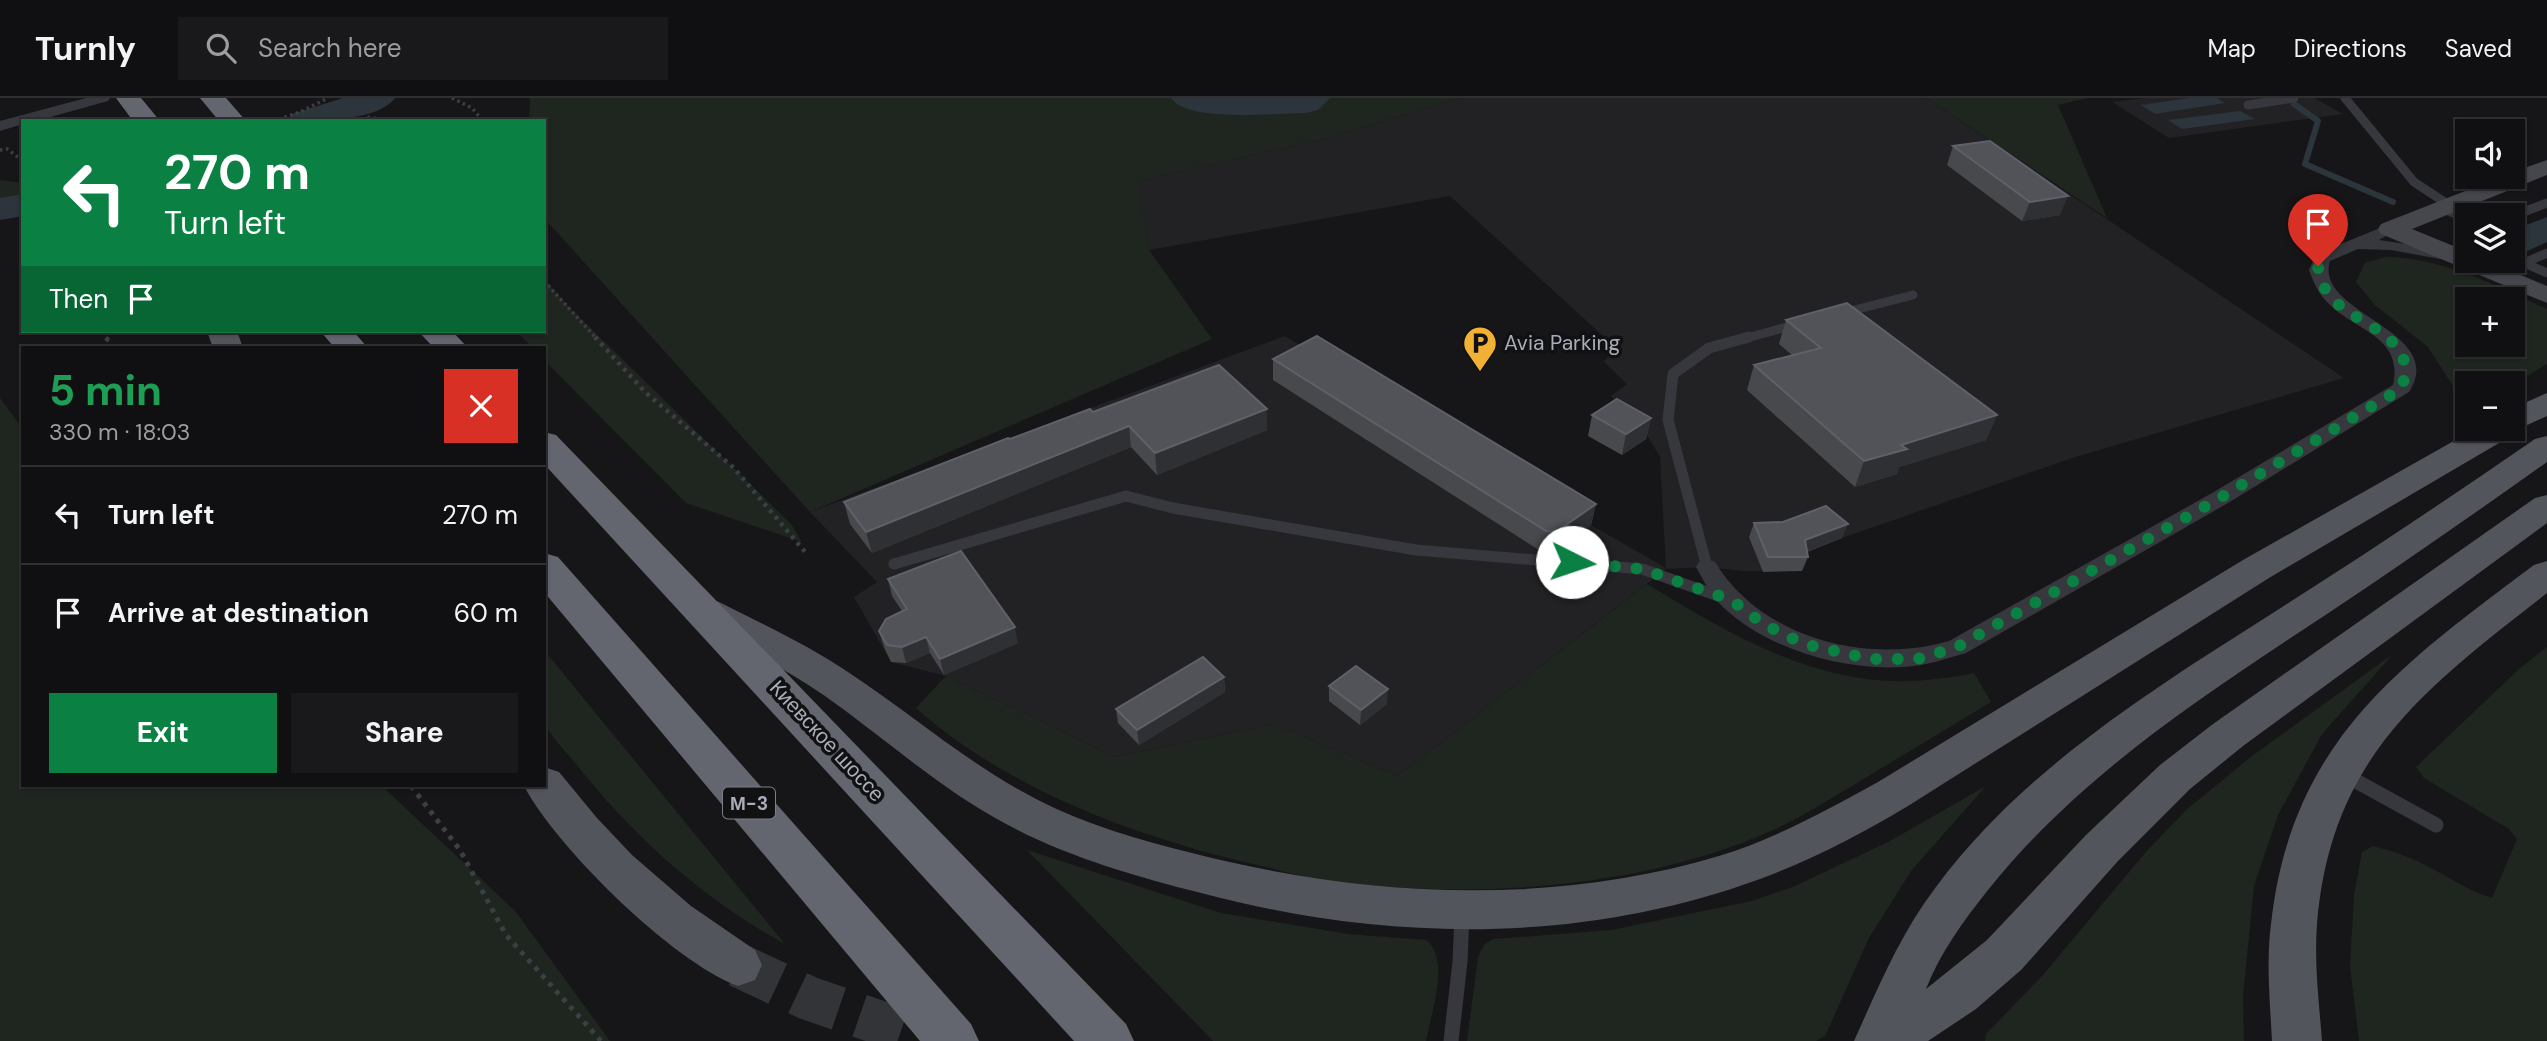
<!DOCTYPE html>
<html lang="en">
<head>
<meta charset="utf-8">
<style>
	:root { --surface:#101012; --page:#19191b; --text:#f1f3f6; --muted:#9c9d9f; --line:#303032; --accent:#0b8043 }
	body { margin:0; font-family:"DM Sans",sans-serif; background:var(--page); color:var(--text); height:100vh; display:flex; flex-direction:column; font-size:26px; white-space:nowrap }
	* { box-sizing:border-box; margin:0 }
	p { font-size:23px; color:var(--muted) }
	.icon { flex:none; width:38px; height:38px; fill:none; stroke:currentColor; stroke-width:2; stroke-linecap:round; stroke-linejoin:round }
	.map { position:relative; flex:1; overflow:hidden }
	.panel { position:absolute; left:21px; top:248px; width:525px; height:441px; display:flex; flex-direction:column; background:var(--surface); border-radius:0px; box-shadow:0 2px 5px #0004,0 0 0 2px var(--line) }
	.panel>* { flex:none }
	.banner { position:absolute; left:21px; top:21px; width:525px; height:214px; border-radius:0px; box-shadow:0 2px 5px #0004,0 0 0 2px var(--line); background:#0b8043; color:#fff; overflow:hidden }
	.tools { position:absolute; left:2455px; top:21px; display:grid; gap:14px }
	.tools a { display:grid; place-items:center; width:70px; height:70px; border-radius:0px; background:var(--surface); box-shadow:0 2px 5px #0004,0 0 0 2px var(--line); font-size:35px }
	.pin { position:absolute; display:grid; place-items:center; width:60px; height:60px; color:#fff; margin:-72px -30px; border-radius:50% 50% 50% 0; rotate:-45deg; box-shadow:0 0 7px #0007 }
	.pin .icon { rotate:45deg }
	.me { position:absolute; width:77px; margin:-38px; rotate:94deg; stroke-linejoin:round; filter:drop-shadow(0 0 5px #0008) }
	.turn { display:flex; align-items:center; gap:24px; height:147px; padding:0 28px; font-size:32px }
	.turn .icon { width:91px; height:91px; stroke-width:2.5 }
	.turn b { display:block; font-size:49px; line-height:60px }
	.then { display:flex; align-items:center; height:66px; padding:0 28px; background:#0003; gap:14px; font-size:26px }
	.round { display:grid; place-items:center; flex:none; width:74px; height:74px; border-radius:0px; background:var(--page) }
	.headline { display:flex; align-items:center; justify-content:space-between; height:119px; padding:0 28px }
	h1 { font-size:42px; font-weight:700; line-height:52px; color:#1e9e55 }
	.cta { display:flex; gap:14px; margin-top:auto; padding:14px 28px }
	.cta a { flex:1; height:80px; border-radius:0px; background:var(--accent); color:#fff; font-size:28px; font-weight:700; line-height:80px; text-align:center }
	.cta a+a { background:var(--page); color:var(--text) }
	ul { padding:0; list-style:none }
	li { display:flex; align-items:center; gap:21px; height:98px; padding:0 28px; border-top:2px solid var(--line) }
	li div { flex:1 }
	li b { display:block; font-size:26px }
	li em { font-style:normal }
	header { display:flex; align-items:center; gap:42px; box-sizing:border-box; height:98px; padding:0 35px; background:var(--surface); border-bottom:2px solid var(--line) }
	header strong { font-size:33px }
	nav { display:flex; gap:38px; margin-inline-start:auto; font-size:24px }
	.search { width:490px; height:63px; background:var(--page); display:flex; align-items:center; gap:18px; box-sizing:border-box; padding:0 24px; border-radius:0px; color:var(--muted); font-size:26px }
	.map>svg:first-child { display:block }
	.built { fill:#222225 }
	.green { fill:#1e261f; fill-rule:evenodd }
	.water { fill:#2c353c }
	.lines { fill:none; stroke-linecap:round; stroke-linejoin:round }
	.stream { stroke:#2c353c; stroke-width:6 }
	.river { fill:#2c353c; fill-rule:evenodd }
	.primary-tunnel { stroke:#333438; stroke-width:44; stroke-dasharray:44 22; stroke-linecap:butt }
	.path-far2 { stroke:#3d3f44; stroke-width:3.5; stroke-dasharray:2.5 3.5; stroke-linecap:butt }
	.path-far1 { stroke:#3d3f44; stroke-width:4.5; stroke-dasharray:3.5 5; stroke-linecap:butt }
	.path { stroke:#3d3f44; stroke-width:5; stroke-dasharray:4.5 6; stroke-linecap:butt }
	.lane-far2 { stroke:#37383d; stroke-width:9 }
	.lane-far1 { stroke:#37383d; stroke-width:11 }
	.lane { stroke:#37383d; stroke-width:15 }
	.street { fill:#37383d; fill-rule:evenodd }
	.secondary { fill:#45474d; fill-rule:evenodd }
	.primary { fill:#53555c; fill-rule:evenodd }
	.highway { fill:#63666e; fill-rule:evenodd }
	.wall { fill:#47494d }
	.shaded-wall { fill:#2f3033 }
	.building { fill:#525359; stroke:#5f6168; stroke-width:2 }
	.route { stroke:#0b8043; stroke-width:12; stroke-dasharray:0 21.6 }
	.labels { text-anchor:middle; stroke-width:7; stroke-linejoin:round; paint-order:stroke }
	.shield { fill:#111113; stroke:#7b7e86; stroke-width:2 }
	.shield-label { font-size:19px; font-weight:bold; fill:#a8adb8 }
	.poi-label { font-size:21px; fill:#a8adb8; stroke:#111113; text-anchor:start }
	.street-label { font-size:21px; fill:#a8adb8; stroke:#111113 }
</style>
</head>
<body>
<header>
<strong>Turnly</strong>
<div class="search"><svg class="icon" aria-label="search" viewBox="0 0 24 24"><circle cx="10" cy="10" r="6"/><path d="M15 15l6 6"/></svg>Search here</div>
<nav><a>Map</a><a>Directions</a><a>Saved</a></nav>
</header>
<div class="map">
<svg width="2547" height="943" viewBox="0 0 2547 943">
	<rect width="100%" height="100%" fill="#161618"/>
	<g class="built">
		<path d="M1460 0H1926L2344 280 2072 360 1842 440 1801 456 1802 473H1743L1707 469 1666 471 1398 678 1273 626 1115 659 946 578 891 564 854 499 877 484 810 414 1285 238 1591 427 1666 470 1660 359 1647 337 1611 298 1627 286 1604 264 1615 249 1450 98 1149 152 1137 83 1327 40Z"/>
		<path d="M2146 0H2314L2343 16 2169 40 2112 4Z"/>
	</g>
	<g class="green">
		<path d="M530 0H1218L1249 13 1274 0H1460L1327 40 1138 83 1149 152 1212 241 810 414 544 120V23H529Z"/>
		<path d="M1926 0H2087L2058 7 2107 120Z"/>
		<path d="M0 82 23 85V102L14 112 0 117Z"/>
		<path d="M2385 159C2442 159 2496 188 2547 211V266L2513 287 2468 285 2467 310 2428 249 2375 207 2356 184 2365 165ZM2468 201H2513V247H2468Z"/>
		<path d="M544 181 572 212 791 426 802 444 686 405 544 262V250H533L516 233H544Z"/>
		<path d="M0 300 23 331V688H382L516 814 610 943H0Z"/>
		<path d="M1647 486C1733 538 1822 592 1926 582 1942 580 1958 579 1974 575L1991 604C1948 630 1905 656 1862 682 1832 700 1802 719 1771 733 1638 792 1467 802 1324 782 1303 779 1282 773 1262 768 1142 741 1009 693 916 610L946 578 1115 659 1273 626 1398 678Z"/>
		<path d="M2547 549V943H2359L2350 868 2354 797 2362 754 2373 748C2393 753 2413 760 2431 770 2452 781 2469 793 2492 800L2517 741 2509 731 2424 680 2416 669 2520 570Z"/>
		<path d="M544 552 785 846C703 801 634 739 575 665 566 653 552 640 545 627 541 617 544 566 544 552Z"/>
		<path d="M2393 556 2322 636 2278 717 2254 788 2243 898 2244 943H1985L1986 936 2043 877 2145 755 2186 712 2252 658Z"/>
		<path d="M1986 688 1911 773 1869 840 1825 938 1816 943H1467L1478 859 1484 847 1493 841 1611 832 1752 803 1795 788 1890 743Z"/>
		<path d="M1027 752 1221 815 1348 836 1426 842C1451 861 1431 915 1426 943H1213Z"/>
	</g>
	<g class="water">
		<path d="M2189 0H2217L2225 5 2155 16 2141 7Z"/>
		<path d="M2240 13 2255 21 2182 31 2168 22Z"/>
		<path d="M2547 119V144L2523 155 2513 151V132Z"/>
	</g>
	<g class="lines">
		<path class="stream" d="M2294 6 2318 23 2305 66 2393 104"/>
		<g class="river">
			<path d="M343 0H395C378 24 314 23 287 23L292 16Z"/>
			<path d="M1171 0H1330L1318 12 1306 15C1276 15 1188 25 1171 0Z"/>
			<path d="M23 96V118L0 122V100Z"/>
		</g>
		<path class="primary-tunnel" d="M738 867 808 900 933 943"/>
		<g class="path-far2">
			<path d="M452 0 472 10 483 23"/>
			<path d="M273 23 300 14 328 0"/>
			<path d="M356 23 370 19 386 23"/>
			<path d="M0 52 7 51 23 63"/>
			<path d="M544 183 597 241"/>
			<path d="M107 241 113 233"/>
		</g>
		<g class="path-far1">
			<path d="M595 239 645 294 734 370 806 455"/>
			<path d="M101 250 109 239"/>
		</g>
		<path class="path" d="M411 688 460 752 506 837 601 943"/>
		<g class="lane-far2">
			<path d="M2345 0 2414 84 2449 107"/>
			<path d="M2248 7 2294 0"/>
			<path d="M2442 110 2468 121"/>
			<path d="M2513 118 2547 105"/>
			<path d="M2513 160 2547 175"/>
			<path d="M2524 165 2547 155"/>
			<path d="M1839 216 1913 197"/>
			<path d="M1743 241 1798 226"/>
		</g>
		<g class="lane-far1">
			<path d="M894 466 1126 398 1173 410 1416 452 1642 471 1727 501"/>
			<path d="M1707 469 1668 322 1673 276 1709 250 1749 239"/>
		</g>
		<g class="lane">
			<path d="M2345 677 2436 727"/>
			<path d="M1451 943 1460 864 1462 816"/>
		</g>
		<g class="street">
			<path d="M86 0H110L108 3 36 23H23V26L0 33V23Z"/>
			<path d="M2390 126 2398 131 2379 142 2446 152 2455 157 2446 162 2391 152 2358 151 2330 163C2313 216 2449 232 2409 294L2228 405 1966 555C1945 561 1925 568 1903 569 1843 573 1767 551 1723 509 1711 498 1704 483 1696 469L1699 464 1707 461 1715 464C1761 540 1866 567 1949 543L2212 395 2393 287C2404 238 2355 233 2328 205 2318 195 2314 185 2309 172L2316 156Z"/>
		</g>
		<path class="secondary" d="M2547 62V77L2412 131 2468 154V163H2488L2547 188V205L2381 136 2378 131 2381 126 2501 79H2513V74Z"/>
		<g class="primary">
			<path d="M207 233H237L243 250H213Z"/>
			<path d="M2547 295V318L2514 333 2511 338 2269 480 1908 708C1861 736 1812 762 1760 781 1580 847 1385 844 1201 795 1135 778 1068 759 1008 727 941 692 886 641 825 598 783 569 737 546 693 522L687 513 693 504 706 500 719 504C764 527 810 548 851 576 914 618 971 668 1038 702 1087 727 1139 742 1192 755 1364 799 1548 809 1719 758 1775 741 1827 712 1878 684L2243 462 2475 331H2513V310Z"/>
			<path d="M2547 338V364C2474 416 2399 468 2324 518 2203 598 2080 677 1988 792 1964 822 1940 855 1926 891L1987 842 2086 737 2160 667 2213 626 2535 400 2547 397V425L2243 648 2190 691 2118 763 2021 872 1976 911 1928 943H1854C1878 890 1900 836 1936 789 2028 665 2165 584 2293 502 2375 450 2455 396 2535 341Z"/>
			<path d="M2547 463V495C2424 591 2331 659 2317 826 2314 865 2319 904 2322 943H2272C2270 904 2266 865 2271 826 2291 644 2399 568 2534 467Z"/>
			<path d="M544 669 559 674 597 720 632 757 691 808 755 852 762 867 755 882 738 888C673 864 556 749 524 688H544Z"/>
		</g>
		<g class="highway">
			<path d="M116 0H141L160 23H133Z"/>
			<path d="M200 0H226L246 23H219Z"/>
			<path d="M320 233H353L368 250H335Z"/>
			<path d="M418 233H452L468 250H434Z"/>
			<path d="M544 334 556 337 1126 926 1134 943H1074L544 366Z"/>
			<path d="M544 455 558 459 971 926 979 943H920L544 494Z"/>
		</g>
	</g>
	<g class="wall">
		<path d="M1953 48 2060 117 2022 123 1947 67Z"/>
		<path d="M1786 222 1997 317 1986 342 1899 369 1897 376 1855 389 1747 292 1754 267 1792 257 1779 246Z"/>
		<path d="M1273 261 1596 406 1591 427 1552 455 1542 454 1273 282Z"/>
		<path d="M1093 314 1267 332 1157 377 1131 349 872 455 850 426 844 404 1010 341Z"/>
		<path d="M1592 317 1651 320 1646 341 1622 357 1588 338Z"/>
		<path d="M1754 425 1842 440 1807 454 1808 459 1802 473 1763 474 1749 439Z"/>
		<path d="M888 481 1018 545 944 577 930 555 906 565 891 564 884 549 879 533 902 513 892 498Z"/>
		<path d="M1224 579 1225 594 1139 647 1118 625 1116 611Z"/>
		<path d="M1329 588 1387 606 1360 627 1329 603Z"/>
	</g>
	<g class="shaded-wall">
		<path d="M2068 98 2060 117 2022 123 2030 104Z"/>
		<path d="M1267 311V332L1157 377 1155 355Z"/>
		<path d="M1997 317 1986 342 1899 369 1897 376 1855 389 1864 363 1901 347Z"/>
		<path d="M1651 320 1646 341 1622 357 1626 336Z"/>
		<path d="M1129 328 1131 349 872 455 866 434Z"/>
		<path d="M1596 406 1591 427 1552 455 1556 434Z"/>
		<path d="M1848 426 1842 440 1800 456 1805 442Z"/>
		<path d="M1015 529 1018 545 944 577 940 561Z"/>
		<path d="M926 539 930 555 906 565 902 549Z"/>
		<path d="M1224 579 1225 594 1139 647 1137 632Z"/>
		<path d="M1388 591 1387 606 1360 627 1361 612Z"/>
	</g>
	<g class="building">
		<path d="M1990 43 2068 98 2030 104 1953 48Z"/>
		<path d="M1847 205 1997 317 1901 347 1907 351 1864 363 1754 267 1821 250 1786 222Z"/>
		<path d="M1317 238 1596 406 1556 434 1546 433 1273 261Z"/>
		<path d="M1219 267 1267 311 1155 355 1129 328 866 434 844 404 1008 340 1010 341 1090 311 1093 314Z"/>
		<path d="M1617 301 1651 320 1626 336 1592 317Z"/>
		<path d="M1826 408 1848 426 1805 442 1808 459H1768L1754 425 1783 424Z"/>
		<path d="M961 453 1015 529 940 561 926 539 902 549 887 547 879 533 886 521 907 511 888 481Z"/>
		<path d="M1203 559 1224 579 1137 632 1116 611Z"/>
		<path d="M1356 568 1388 591 1361 612 1329 588Z"/>
	</g>
	<g class="lines">
		<path class="route" d="M1572 464 1642 471 1731 502 1765 527 1804 546 1870 561H1918L1957 549 2220 400 2402 290C2404 281 2407 271 2404 263 2392 222 2322 221 2318 168"/>
	</g>
	<defs>
		<g id="parking-pin" transform="scale(1.75)"><path d="M0 17L-7.5 6A9.5 9.5 0 1 1 7.5 6Z" fill="#f2b134" stroke="#111113"/><path d="M-3.5-5.5H1a3.5 3.5 0 0 1 0 7H-1V5.5H-3.5ZM-1-3.4V-.6H.8a1.4 1.4 0 0 0 0-2.8Z" fill="#111"/></g>
	</defs>
	<g fill-rule="evenodd">
		<use href="#parking-pin" x="1480" y="245"/>
	</g>
	<g class="labels">
		<rect class="shield" x="723" y="689.5" width="52" height="31" rx="5"/>
		<g class="shield-label">
			<text x="749" y="712">М-3</text>
		</g>
		<g class="poi-label">
			<text x="1504" y="252">Avia Parking</text>
		</g>
		<g class="street-label">
			<text transform="translate(827 643) rotate(47)" y="7">Киевское шоссе</text>
		</g>
	</g>
</svg>
<div class="tools">
<a><svg class="icon" aria-label="sound" viewBox="0 0 24 24"><path d="M4 9h4l5-4v14l-5-4H4zM17 9q2 3 0 6"/></svg></a>
<a><svg class="icon" aria-label="layers" viewBox="0 0 24 24"><path d="M12 4l9 5-9 5-9-5zM3 14l9 5 9-5"/></svg></a>
<a>+</a>
<a>−</a>
</div>
<div class="pin" style="left:2318px;top:168px;background:#d93025"><svg class="icon" aria-label="arrive" viewBox="0 0 24 24"><path d="M6 21V4h12l-3 4 3 4H6"/></svg></div>
<svg class="me" style="left:1572px;top:464px" viewBox="-20 -20 40 40"><circle r="19" fill="#fff"/><path d="M0-13L10 11 0 6-10 11z" fill="#0b8043"/></svg>
<div class="banner">
<div class="turn"><svg class="icon" aria-label="left" viewBox="0 0 24 24"><path d="M17 20v-9H6M10 6l-5 5 5 5"/></svg><div><b>270 m</b>Turn left</div></div>
<div class="then">Then<svg class="icon" aria-label="arrive" viewBox="0 0 24 24"><path d="M6 21V4h12l-3 4 3 4H6"/></svg></div>
</div>
<section class="panel">
<div class="headline"><div><h1>5 min</h1><p>330 m · 18:03</p></div><a class="round" style="background:#d93025;color:#fff"><svg class="icon" aria-label="close" viewBox="0 0 24 24"><path d="M6 6l12 12M18 6L6 18"/></svg></a></div>
<ul>
<li><svg class="icon" aria-label="left" viewBox="0 0 24 24"><path d="M17 20v-9H6M10 6l-5 5 5 5"/></svg><div><b>Turn left</b></div><em>270 m</em></li>
<li><svg class="icon" aria-label="arrive" viewBox="0 0 24 24"><path d="M6 21V4h12l-3 4 3 4H6"/></svg><div><b>Arrive at destination</b></div><em>60 m</em></li>
</ul>
<div class="cta"><a>Exit</a><a>Share</a></div>
</section>
</div>
</body>
</html>
